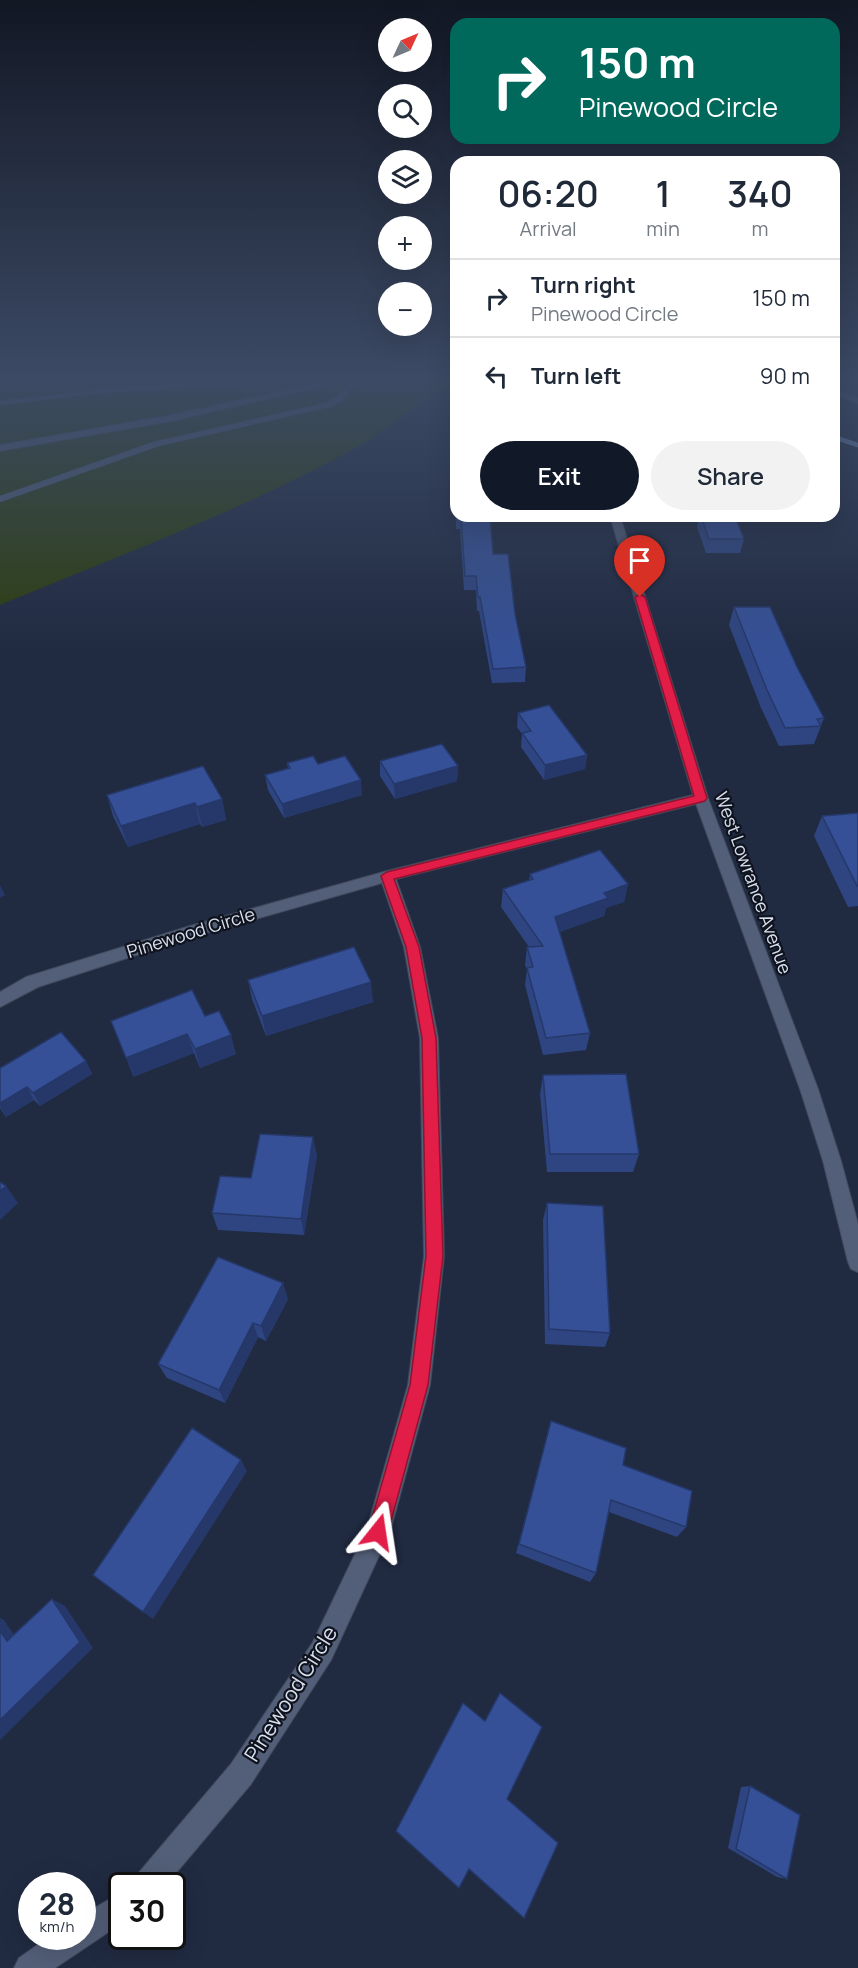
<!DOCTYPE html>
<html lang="en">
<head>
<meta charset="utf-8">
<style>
	:root { --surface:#fff; --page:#f2f2f3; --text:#1f2937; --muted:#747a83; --line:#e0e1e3; --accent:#111827 }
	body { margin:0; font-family:Manrope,sans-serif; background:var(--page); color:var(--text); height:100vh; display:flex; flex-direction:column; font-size:22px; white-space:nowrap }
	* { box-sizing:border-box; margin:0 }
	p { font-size:20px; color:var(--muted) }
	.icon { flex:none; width:33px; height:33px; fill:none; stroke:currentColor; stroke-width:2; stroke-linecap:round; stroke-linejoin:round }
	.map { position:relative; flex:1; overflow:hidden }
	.details { position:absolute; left:450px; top:156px; width:390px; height:366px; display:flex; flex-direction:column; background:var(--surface); border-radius:18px; box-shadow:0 6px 24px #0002 }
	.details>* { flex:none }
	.banner { position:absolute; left:450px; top:18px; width:390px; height:126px; border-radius:18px; box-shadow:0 6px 24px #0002; background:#00695c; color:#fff; overflow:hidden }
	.needle { width:39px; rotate:46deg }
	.controls { position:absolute; left:378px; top:18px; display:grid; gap:12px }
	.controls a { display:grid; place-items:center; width:54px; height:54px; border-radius:50%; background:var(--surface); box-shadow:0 6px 24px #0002; font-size:30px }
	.speed { position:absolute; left:18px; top:1872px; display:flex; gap:12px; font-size:30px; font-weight:700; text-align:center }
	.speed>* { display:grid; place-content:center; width:78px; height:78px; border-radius:50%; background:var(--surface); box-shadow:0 6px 24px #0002; line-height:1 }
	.speed small { font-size:15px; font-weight:400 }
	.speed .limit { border:3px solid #111; border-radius:9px; background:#fff; color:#111 }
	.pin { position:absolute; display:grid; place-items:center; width:51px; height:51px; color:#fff; margin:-62px -26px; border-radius:50% 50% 50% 0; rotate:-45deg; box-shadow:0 0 6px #0007 }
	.pin .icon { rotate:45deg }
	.me { position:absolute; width:66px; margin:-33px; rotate:15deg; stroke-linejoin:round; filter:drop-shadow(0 0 4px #0008) }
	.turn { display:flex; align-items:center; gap:21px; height:126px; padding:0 30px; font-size:27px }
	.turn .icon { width:78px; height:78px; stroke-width:2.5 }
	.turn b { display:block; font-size:42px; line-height:51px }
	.eta { display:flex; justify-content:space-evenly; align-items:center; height:102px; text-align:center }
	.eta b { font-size:36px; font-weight:600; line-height:42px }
	.action { display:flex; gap:12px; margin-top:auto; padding:12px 30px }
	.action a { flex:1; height:69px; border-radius:36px; background:var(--accent); color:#fff; font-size:24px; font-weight:600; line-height:69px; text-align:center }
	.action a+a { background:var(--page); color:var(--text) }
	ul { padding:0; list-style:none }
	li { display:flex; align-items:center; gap:18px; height:78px; padding:0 30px; border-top:2px solid var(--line) }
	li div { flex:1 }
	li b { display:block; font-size:22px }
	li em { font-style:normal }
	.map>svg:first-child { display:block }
	.green { fill:#2d3e0e }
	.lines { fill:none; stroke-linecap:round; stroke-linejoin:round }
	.stream { stroke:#7693c9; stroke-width:4.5 }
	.service-casing { stroke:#40485b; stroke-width:1 }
	.minor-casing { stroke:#40485b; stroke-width:2 }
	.tertiary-casing { stroke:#40485b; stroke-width:2 }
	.service { fill:#535f78; fill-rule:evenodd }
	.minor { fill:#535f78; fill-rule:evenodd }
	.tertiary { fill:#535f78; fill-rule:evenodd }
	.wall { fill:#2e4581 }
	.shaded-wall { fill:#253869 }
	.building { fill:#355096; stroke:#253869; stroke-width:1.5 }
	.route { fill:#e11d48; stroke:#92132f; stroke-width:1.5 }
	.labels { text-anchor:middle; stroke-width:4.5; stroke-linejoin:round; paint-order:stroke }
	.street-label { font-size:18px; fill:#d9e0ef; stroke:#0f131d }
	.near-street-label { font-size:21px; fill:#d9e0ef; stroke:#0f131d }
</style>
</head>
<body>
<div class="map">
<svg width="858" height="1968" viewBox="0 0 858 1968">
	<rect width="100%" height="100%" fill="#202a41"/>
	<path class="green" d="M0 378H456V383C420 400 391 427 357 447 244 510 120 555 0 605Z"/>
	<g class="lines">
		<path class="stream" d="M834 437 858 445"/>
		<g class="service-casing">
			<g id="service">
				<path d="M285 378H328L324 380 110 392 0 405V401L110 388Z"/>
				<path d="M348 378H356L358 382 342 401 330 407 159 446 0 502V496L153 442 325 403 336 397 350 382Z"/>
			</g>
		</g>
		<g class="minor-casing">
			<g id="minor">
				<path d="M342 378H357L172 421 0 451V445L172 415Z"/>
				<path d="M610 516H620L708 798 818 1089 841 1161 858 1224V1272L851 1269 848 1262 823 1161 800 1089 696 804 396 879 420 947 438 1038 444 1256 430 1385 390 1532 331 1660 251 1784 165 1886H132L136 1876 231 1764 313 1642 367 1529 408 1385 424 1256 420 1038 404 947 382 883 192 937 38 987 0 1007V992L26 977 190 926 387 871 693 795Z"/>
				<path d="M122 1892V1923L55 1968H14L19 1958 50 1936H82V1915Z"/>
			</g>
		</g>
		<g class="tertiary-casing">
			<path id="tertiary" d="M834 389 858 397V403L834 395Z"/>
		</g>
		<use href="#service" class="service"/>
		<use href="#minor" class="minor"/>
		<use href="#tertiary" class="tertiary"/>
	</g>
	<g class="wall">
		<path d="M455 396H456V410L455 409Z"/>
		<path d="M455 481H456V516H490L493 554 515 614 526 667 525 682 492 683 479 611H477L476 590H464L460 529H456Z"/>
		<path d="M699 516H735L744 539 740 553H706L697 527Z"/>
		<path d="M734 607 797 667 824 718 814 744 779 746 761 708 729 625Z"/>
		<path d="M518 713 587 755 585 769 544 780 521 747 522 734 517 727Z"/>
		<path d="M380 761 458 766 457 781 395 799 380 776Z"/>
		<path d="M287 763 318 764 362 795 284 818 268 790 265 775 288 769Z"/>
		<path d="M107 795 222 799 226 820 202 827 200 824 128 847 113 816Z"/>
		<path d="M858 813V906L848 907 814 836 822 816Z"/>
		<path d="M530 874 628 884 624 902 606 908 604 916 559 932 590 1033 586 1050 543 1055 525 985 527 969 525 965 527 947H529L501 907 503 889 529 880Z"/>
		<path d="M248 980 373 1002 266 1036 252 999Z"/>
		<path d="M205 1016 236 1054 200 1068 194 1053 133 1077Z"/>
		<path d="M86 1061 92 1074 40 1106 34 1100 6 1117 0 1108V1068Z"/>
		<path d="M543 1075 639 1154 633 1172H547L540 1094Z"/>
		<path d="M317 1155 304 1235 218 1230 212 1213 251 1178Z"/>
		<path d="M547 1203 610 1333 605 1347 545 1344 543 1220Z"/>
		<path d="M288 1299 266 1341 258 1337 225 1403 167 1378 158 1364Z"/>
		<path d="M551 1421 623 1465 686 1527 677 1537 609 1512 596 1573 590 1582 516 1553Z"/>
		<path d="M750 1786 787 1879 777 1877 728 1848 741 1787Z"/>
	</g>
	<g class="shaded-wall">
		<path d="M587 755 585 769 544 780 545 765Z"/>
		<path d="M458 766 457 781 395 799 394 784Z"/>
		<path d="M361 780 362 795 284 818 282 804Z"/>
		<path d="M222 799 226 820 202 827 197 807Z"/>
		<path d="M195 803 200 824 128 847 121 826Z"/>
		<path d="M628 884 624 902 606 908 604 916 552 935 555 917 604 893Z"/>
		<path d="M0 885 5 895 0 898Z"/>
		<path d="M371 982 373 1002 266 1036 262 1016Z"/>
		<path d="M187 1034 194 1053 133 1077 126 1058Z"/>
		<path d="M231 1035 236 1054 200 1068 195 1049Z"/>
		<path d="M86 1061 92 1074 40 1106 33 1093Z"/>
		<path d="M27 1087 34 1100 6 1117 0 1106V1103Z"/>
		<path d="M313 1137 317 1155 304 1235 301 1219Z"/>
		<path d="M6 1186 18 1203 0 1220V1191Z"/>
		<path d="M283 1283 288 1299 266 1341 261 1326Z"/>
		<path d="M253 1323 258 1337 225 1403 219 1390Z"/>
		<path d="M241 1460 247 1471 153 1619 143 1612Z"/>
		<path d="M52 1599 65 1606 93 1648 0 1740V1720Z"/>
		<path d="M0 1618 4 1620 22 1647 7 1641 0 1631Z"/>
	</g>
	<g class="building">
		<path d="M455 481H456V503Z"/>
		<path d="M461 516H490L493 554H508L515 614 526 667 493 669 480 597H478L476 576H465Z"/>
		<path d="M701 516H735L744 539H709Z"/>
		<path d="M734 607H770L797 667 824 718 817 719 821 726 785 728 767 690Z"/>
		<path d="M549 705 587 755 545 765 522 733 531 731 518 713Z"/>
		<path d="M442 744 458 766 394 784 380 761Z"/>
		<path d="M313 756 318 764 345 756 361 780 282 804 265 775 290 768 287 763Z"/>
		<path d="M203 766 222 799 197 807 195 803 121 826 107 795Z"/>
		<path d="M858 813V886H857L822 816Z"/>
		<path d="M600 850 628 884 604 893 608 898 555 917 590 1033 546 1038 527 968 533 967 527 947 543 946 503 889 533 879 530 874Z"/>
		<path d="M354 947 371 982 262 1016 248 980Z"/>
		<path d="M192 990 205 1016 219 1011 231 1035 195 1049 187 1034 126 1058 111 1021Z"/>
		<path d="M61 1032 86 1061 33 1093 27 1087 0 1103V1068Z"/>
		<path d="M626 1074 639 1154H550L543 1075Z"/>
		<path d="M260 1134 313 1137 301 1219 212 1213 220 1176 251 1178Z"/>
		<path d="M0 1182 6 1186 0 1191Z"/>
		<path d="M547 1203 603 1206 610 1333 549 1329Z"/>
		<path d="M218 1257 283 1283 261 1326 253 1323 219 1390 158 1364Z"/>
		<path d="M551 1421 626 1448 623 1465 692 1491 686 1527 611 1500 596 1573 519 1544Z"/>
		<path d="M192 1428 241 1460 143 1612 93 1575Z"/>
		<path d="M52 1599 80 1642 0 1720V1631L7 1641Z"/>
		<path d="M500 1693 542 1727 507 1799 558 1843 524 1918 469 1869 459 1888 396 1831 463 1703 485 1721Z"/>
		<path d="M750 1786 800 1815 787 1879 736 1849Z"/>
	</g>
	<linearGradient id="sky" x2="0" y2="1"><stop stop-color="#121724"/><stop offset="0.58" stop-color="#3c4a65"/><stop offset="1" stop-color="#3c4a65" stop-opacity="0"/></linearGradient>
	<rect width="858" height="653" fill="url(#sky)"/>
	<path class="route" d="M640 594 645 597 707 798 705 801 394 879 419 947 436 1038 443 1256 428 1385 388 1532 385 1539 378 1542 371 1539 368 1532 410 1385 426 1256 422 1038 406 947 381 876 387 872 694 796 635 597Z"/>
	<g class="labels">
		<g class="street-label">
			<text transform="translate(753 883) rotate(70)" y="6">West Lowrance Avenue</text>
			<text transform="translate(191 933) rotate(-17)" y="6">Pinewood Circle</text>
		</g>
		<g class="near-street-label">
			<text transform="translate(291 1694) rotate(-58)" y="7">Pinewood Circle</text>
		</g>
	</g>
</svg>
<div class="controls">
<a><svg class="needle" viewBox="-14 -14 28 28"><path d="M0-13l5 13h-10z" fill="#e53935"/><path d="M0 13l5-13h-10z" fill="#747a83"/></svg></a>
<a><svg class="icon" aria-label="search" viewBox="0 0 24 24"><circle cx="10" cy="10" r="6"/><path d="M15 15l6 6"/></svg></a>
<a><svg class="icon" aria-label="layers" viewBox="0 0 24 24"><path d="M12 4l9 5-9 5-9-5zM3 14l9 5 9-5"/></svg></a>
<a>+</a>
<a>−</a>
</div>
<div class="speed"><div>28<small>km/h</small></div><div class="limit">30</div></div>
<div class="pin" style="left:640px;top:597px;background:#d93025"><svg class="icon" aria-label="arrive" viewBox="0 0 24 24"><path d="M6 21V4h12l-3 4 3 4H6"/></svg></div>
<svg class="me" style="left:378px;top:1532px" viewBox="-20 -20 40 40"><path d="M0-17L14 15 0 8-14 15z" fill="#e11d48" stroke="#fff" stroke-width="4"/></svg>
<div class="banner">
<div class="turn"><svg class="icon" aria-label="right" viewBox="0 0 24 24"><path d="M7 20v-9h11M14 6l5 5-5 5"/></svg><div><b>150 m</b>Pinewood Circle</div></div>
</div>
<section class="details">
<div class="eta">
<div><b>06:20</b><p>Arrival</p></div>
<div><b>1</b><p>min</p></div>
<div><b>340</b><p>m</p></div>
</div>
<ul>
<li><svg class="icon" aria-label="right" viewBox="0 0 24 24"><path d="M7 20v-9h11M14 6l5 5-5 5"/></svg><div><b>Turn right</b><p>Pinewood Circle</p></div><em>150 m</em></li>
<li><svg class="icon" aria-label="left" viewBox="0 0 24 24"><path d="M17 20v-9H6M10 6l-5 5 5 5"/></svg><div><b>Turn left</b></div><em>90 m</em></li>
</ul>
<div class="action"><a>Exit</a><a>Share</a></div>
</section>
</div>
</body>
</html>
